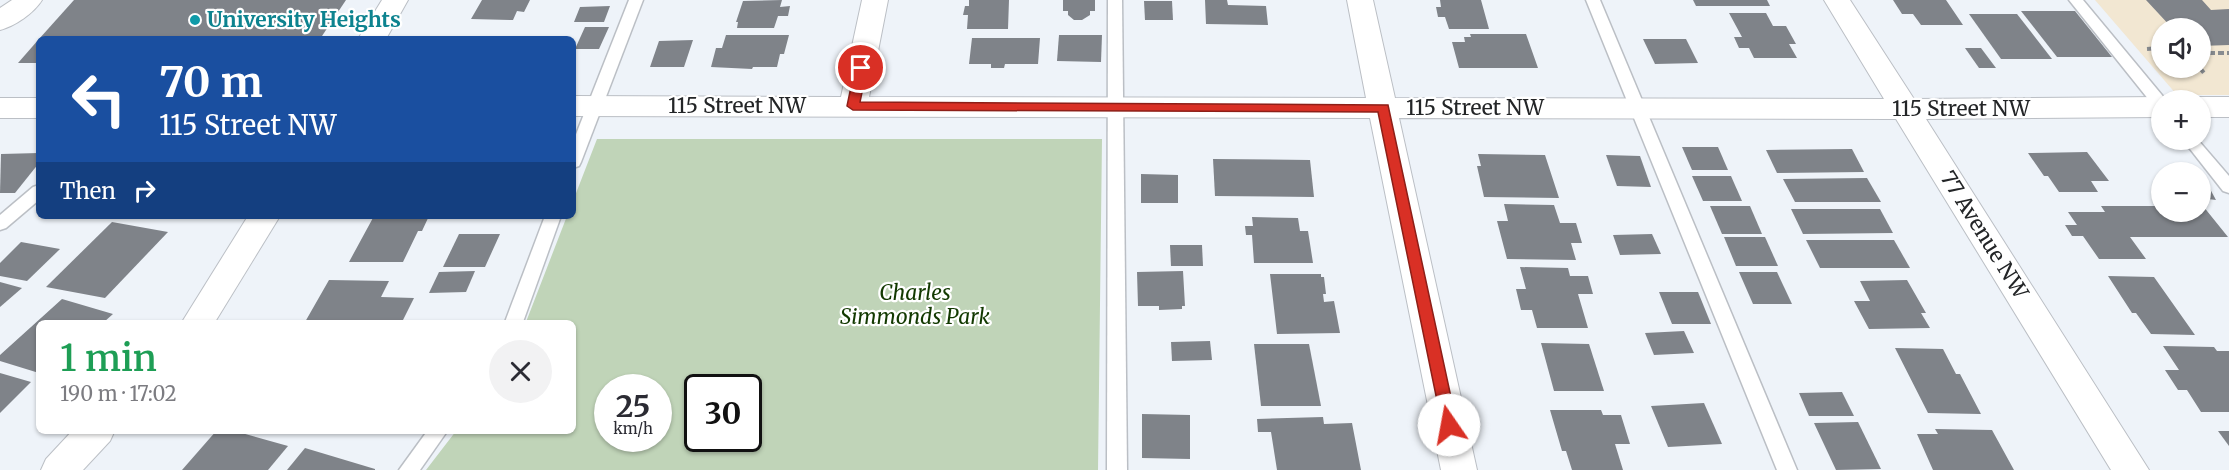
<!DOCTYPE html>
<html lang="en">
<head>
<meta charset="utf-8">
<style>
	:root { --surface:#fff; --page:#f2f2f3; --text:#2b2b33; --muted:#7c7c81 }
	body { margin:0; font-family:Merriweather,serif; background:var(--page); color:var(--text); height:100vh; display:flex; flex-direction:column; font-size:22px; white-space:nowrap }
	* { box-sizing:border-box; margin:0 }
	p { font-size:20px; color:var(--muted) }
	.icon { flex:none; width:33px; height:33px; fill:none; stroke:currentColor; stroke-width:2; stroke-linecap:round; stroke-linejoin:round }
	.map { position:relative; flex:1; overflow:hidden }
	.sheet { position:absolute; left:36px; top:320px; width:540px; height:114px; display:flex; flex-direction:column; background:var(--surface); border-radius:9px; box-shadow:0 2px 4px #0004 }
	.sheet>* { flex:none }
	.banner { position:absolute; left:36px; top:36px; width:540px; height:183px; border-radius:9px; box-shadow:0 2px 4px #0004; background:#1a4fa0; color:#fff; overflow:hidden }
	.tools { position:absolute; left:2151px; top:18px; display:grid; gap:12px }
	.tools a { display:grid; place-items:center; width:60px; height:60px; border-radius:50%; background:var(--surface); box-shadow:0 2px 4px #0004; font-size:30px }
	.speed { position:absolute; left:594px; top:374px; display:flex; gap:12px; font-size:30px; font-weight:700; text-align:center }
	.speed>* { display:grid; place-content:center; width:78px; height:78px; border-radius:50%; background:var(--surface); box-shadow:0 2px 4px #0004; line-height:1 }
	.speed small { font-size:15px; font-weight:400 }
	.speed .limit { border:3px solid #111; border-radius:9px; background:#fff; color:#111 }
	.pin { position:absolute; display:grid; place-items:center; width:51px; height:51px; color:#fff; margin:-26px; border:3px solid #fff; border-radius:50%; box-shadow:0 2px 6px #0007 }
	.me { position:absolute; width:66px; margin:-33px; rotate:348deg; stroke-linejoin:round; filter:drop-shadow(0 0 4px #0008) }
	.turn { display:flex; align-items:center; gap:21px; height:126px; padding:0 24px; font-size:27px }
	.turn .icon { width:78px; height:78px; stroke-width:2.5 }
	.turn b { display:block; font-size:42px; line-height:51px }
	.then { display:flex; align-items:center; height:57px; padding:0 24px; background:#0003; gap:12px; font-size:22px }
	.round { display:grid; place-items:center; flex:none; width:63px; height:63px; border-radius:32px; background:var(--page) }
	.overview { display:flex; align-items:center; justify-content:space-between; height:102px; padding:0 24px }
	h1 { font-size:36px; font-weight:600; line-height:45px; color:#1e9e55 }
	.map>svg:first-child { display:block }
	.commercial { fill:#f2e7d2; fill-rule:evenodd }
	.green { fill:#c0d4b8; fill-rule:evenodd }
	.building { fill:#7f8389 }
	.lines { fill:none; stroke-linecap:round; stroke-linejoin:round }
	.lane-casing { stroke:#bbbfc5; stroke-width:3 }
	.street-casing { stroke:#bbbfc5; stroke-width:2 }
	.path { stroke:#888c90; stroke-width:4; stroke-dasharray:6 3; stroke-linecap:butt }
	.lane { fill:#fff; fill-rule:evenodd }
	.street { fill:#fff; fill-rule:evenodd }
	.route { fill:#d93025; stroke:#8d1f18; stroke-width:1.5 }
	.culture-dot { fill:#0f9aa8; stroke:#fff; stroke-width:2 }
	.labels { text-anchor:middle; stroke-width:4.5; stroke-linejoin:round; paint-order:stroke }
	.culture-label { font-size:21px; font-weight:bold; fill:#0d838f; stroke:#fff; text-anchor:start }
	.street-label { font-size:21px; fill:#232527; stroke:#fff }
	.park-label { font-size:21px; font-style:italic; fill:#123900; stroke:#fff }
</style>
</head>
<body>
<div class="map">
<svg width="2229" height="470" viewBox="0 0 2229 470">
	<rect width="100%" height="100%" fill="#eef3f9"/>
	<path class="commercial" d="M2095 0H2229V95H2177ZM2162 28H2200V68H2162Z"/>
	<path class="green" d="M597 139H1102L1098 470H426L456 431 573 430V322H526L567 216H573V201ZM608 387H658V438H608ZM698 387H748V438H698Z"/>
	<g class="building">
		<path d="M74 0H346L320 39H39Z"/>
		<path d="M482 0H530L524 12 517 11 513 20 471 19Z"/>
		<path d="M782 0 780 7 790 6 788 16H778L774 28H737L738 22H736L743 1Z"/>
		<path d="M969 0H1009L1008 29H967L968 15H963L965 6H969Z"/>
		<path d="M1063 0H1095V11H1090V15L1082 20H1074L1068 15V11H1063Z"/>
		<path d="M1205 0H1227L1228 5 1266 6 1268 25 1206 24Z"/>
		<path d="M1440 0H1481L1489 29H1449L1445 17H1438L1436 7H1441Z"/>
		<path d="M1693 0H1767L1770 6H1696Z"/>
		<path d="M1893 0H1946L1963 25H1921L1913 14H1902Z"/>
		<path d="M2146 0H2202L2211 10 2229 9V45L2200 46V28H2172Z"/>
		<path d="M1144 1H1172L1173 20H1145Z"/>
		<path d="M610 6 604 22H574L580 7Z"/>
		<path d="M2021 11H2075L2112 57H2057Z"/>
		<path d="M1729 13H1766L1773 26H1786L1796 44H1789L1797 58H1754L1749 48H1739L1734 37H1742Z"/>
		<path d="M1969 14H2017L2052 59H2001Z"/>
		<path d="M585 27H609L599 49H575Z"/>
		<path d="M1470 34H1526L1538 68H1459L1452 42H1465L1464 37H1471Z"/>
		<path d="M726 35H789L784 54H780L777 67H753L752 69 711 67 716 48H722Z"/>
		<path d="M1059 35H1102L1101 62 1057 61Z"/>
		<path d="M972 38H1040L1038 64H1005L1004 68H991V64H969Z"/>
		<path d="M39 39V63H18Z"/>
		<path d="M1643 39H1686L1698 63 1655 64Z"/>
		<path d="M693 40 684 67H650L659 41Z"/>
		<path d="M1965 48H1981L1996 68H1979Z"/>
		<path d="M1682 147H1718L1728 170H1692Z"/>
		<path d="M1852 149 1864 172 1777 173 1766 150Z"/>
		<path d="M2087 152 2109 181H2091L2098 192H2059L2048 176H2044L2028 153Z"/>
		<path d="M39 153V163L15 193H0L1 154Z"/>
		<path d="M1478 154 1545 155 1559 198 1484 197 1477 166H1481Z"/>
		<path d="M1606 155 1640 156 1651 187 1617 186Z"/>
		<path d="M1213 159 1310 160 1314 197 1215 196Z"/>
		<path d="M1141 174 1178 175V203H1141Z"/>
		<path d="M1692 176H1731L1742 201H1703Z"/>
		<path d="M2200 176H2203L2216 200 2200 198Z"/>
		<path d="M1867 178 1881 202H1795L1783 179Z"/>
		<path d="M1504 204 1554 205 1560 223H1576L1582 243H1571L1576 260 1507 259 1497 221H1508Z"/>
		<path d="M1710 206H1750L1762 234H1722Z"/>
		<path d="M2101 206H2162V212H2200V206H2203L2228 237H2130L2146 259H2099L2083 236H2072L2065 225H2077L2068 212H2105Z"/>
		<path d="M1791 209H1880L1893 233 1803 234Z"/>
		<path d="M374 216H429L422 231H418L403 262H349Z"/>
		<path d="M1252 217 1298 218 1300 231H1308L1313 263H1254L1252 235H1246L1245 226H1253Z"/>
		<path d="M112 222 168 232 105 298 46 287Z"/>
		<path d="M459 234H500L485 267H443Z"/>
		<path d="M1652 234 1661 254 1620 255 1613 235Z"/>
		<path d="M1724 237H1765L1778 266H1736Z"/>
		<path d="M1806 240H1894L1910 268H1820Z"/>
		<path d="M21 242 60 249 27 281 0 276V263Z"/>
		<path d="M1170 245H1202L1203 266H1171Z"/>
		<path d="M1520 267 1568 268 1570 276H1588L1593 294H1578L1588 328H1537L1532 310H1521L1516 289H1526Z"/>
		<path d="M475 271 466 292 429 293 439 272Z"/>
		<path d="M1183 271 1185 306H1182V309L1159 310V306H1138L1137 272Z"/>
		<path d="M1739 272H1777L1792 304H1753Z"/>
		<path d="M1270 274H1321V277H1324L1326 294H1323L1324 302 1334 301 1340 333 1277 334Z"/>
		<path d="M2108 276 2154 277 2195 335 2151 334 2136 313H2132Z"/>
		<path d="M329 280 389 281 381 297 414 298 402 322H305Z"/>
		<path d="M1907 280 1926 313H1921L1930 328 1869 329 1854 301H1870L1860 281Z"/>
		<path d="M0 282 22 288 0 307Z"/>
		<path d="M1659 292H1698L1711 324H1672Z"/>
		<path d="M62 299 113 314 104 322H39V373L0 361V355Z"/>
		<path d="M1684 331 1694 353 1654 355 1645 333Z"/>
		<path d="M1210 341 1212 360 1172 361 1171 342Z"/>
		<path d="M1541 343 1589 344 1604 391H1554Z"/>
		<path d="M1254 344H1309L1321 406H1261Z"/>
		<path d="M2163 346 2214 347 2217 351H2229V412H2201L2187 390H2178L2165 370H2179Z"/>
		<path d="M1895 348 1943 349 1956 374H1960L1981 414 1928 413Z"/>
		<path d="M0 373 31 382 0 413Z"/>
		<path d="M1842 392 1854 416H1809L1799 393Z"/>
		<path d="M1704 403 1722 444 1668 447 1651 406Z"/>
		<path d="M1550 410H1601L1603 415H1621L1630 444H1615L1623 470H1572L1566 451H1562Z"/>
		<path d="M1142 414 1190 415V459L1142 458Z"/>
		<path d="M1323 417 1324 424 1352 423 1361 470H1277L1271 432H1258L1257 419Z"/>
		<path d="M1858 422 1881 469 1836 470 1814 423Z"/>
		<path d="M1935 429 1992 430 2014 470H1933L1917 434H1938Z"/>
		<path d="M217 430H231L288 446 268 470H182Z"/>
		<path d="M2218 431H2229V446Z"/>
		<path d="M305 448 375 469V470H287Z"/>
	</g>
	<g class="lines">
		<g class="lane-casing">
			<g id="lane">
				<path d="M629 0H643L581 162 579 166 573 168V142Z"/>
				<path d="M1108 0H1122L1127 470H1107Z"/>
				<path d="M1586 0H1600L1797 470H1777Z"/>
				<path d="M2069 0H2083L2166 100H2162V111L2157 110Z"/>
				<path d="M2183 140H2198L2229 176V193L2223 191Z"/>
				<path d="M39 185V200L6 228 0 230V215L33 187Z"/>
				<path d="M545 216H561L523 322H505Z"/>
				<path d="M428 430H448L420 470H399Z"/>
			</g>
		</g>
		<g class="street-casing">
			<g id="street">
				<path d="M12 0H42C34 13 15 26 0 30V8Z"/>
				<path d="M382 0H408L386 39H358Z"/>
				<path d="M862 0H888L869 97 1366 98 1347 0H1373L1395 98 1884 99 1824 0H1850L1914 99 2162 97 2172 100H2162V117L1926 119 2149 470H2111L1896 119 1399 118 1477 470H1441L1370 118 573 116V96L841 97Z"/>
				<path d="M2200 97H2229V117H2200V100H2190Z"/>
				<rect x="0" y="98" width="39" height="20"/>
				<path d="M248 216H280L215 322H182Z"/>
				<path d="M73 430H115L110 441 83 470H41L46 459Z"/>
			</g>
		</g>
		<g class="path">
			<path d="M2147 49 2162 48"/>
			<path d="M2200 53H2229"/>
			<path d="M2200 68 2204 73"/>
		</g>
		<use href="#lane" class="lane"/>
		<use href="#street" class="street"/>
	</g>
	<path class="route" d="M861 64 867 68 860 102 1388 105 1457 425 1455 430 1449 432 1444 430 1442 425 1378 112 853 110 847 106 855 68Z"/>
	<circle class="culture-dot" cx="195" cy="20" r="6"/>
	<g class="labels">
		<g class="culture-label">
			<text x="207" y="27">University Heights</text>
		</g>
		<g class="street-label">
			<text x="737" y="113">115 Street NW</text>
			<text x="1475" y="115">115 Street NW</text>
			<text x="1961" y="116">115 Street NW</text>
			<text transform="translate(1984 235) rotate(58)" y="7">77 Avenue NW</text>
		</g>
		<g class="park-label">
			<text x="915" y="300">Charles<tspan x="915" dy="24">Simmonds Park</tspan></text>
		</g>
	</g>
</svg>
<div class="tools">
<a><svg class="icon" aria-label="sound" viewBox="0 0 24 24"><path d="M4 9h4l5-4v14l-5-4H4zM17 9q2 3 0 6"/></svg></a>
<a>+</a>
<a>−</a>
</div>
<div class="speed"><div>25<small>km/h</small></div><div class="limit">30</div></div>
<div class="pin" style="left:861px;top:68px;background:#d93025"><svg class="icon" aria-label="arrive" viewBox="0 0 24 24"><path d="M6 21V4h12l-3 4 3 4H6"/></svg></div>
<svg class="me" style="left:1449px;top:425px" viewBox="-20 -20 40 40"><circle r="19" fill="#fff"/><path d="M0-13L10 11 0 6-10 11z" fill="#d93025"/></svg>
<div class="banner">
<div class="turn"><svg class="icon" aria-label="left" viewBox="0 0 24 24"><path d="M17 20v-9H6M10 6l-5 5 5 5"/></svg><div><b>70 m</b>115 Street NW</div></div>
<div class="then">Then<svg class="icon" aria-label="right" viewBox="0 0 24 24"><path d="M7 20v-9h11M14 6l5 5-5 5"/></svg></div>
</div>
<section class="sheet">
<div class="overview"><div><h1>1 min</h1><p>190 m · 17:02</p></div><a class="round"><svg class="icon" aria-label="close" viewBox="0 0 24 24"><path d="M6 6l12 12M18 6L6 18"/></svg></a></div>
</section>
</div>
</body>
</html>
